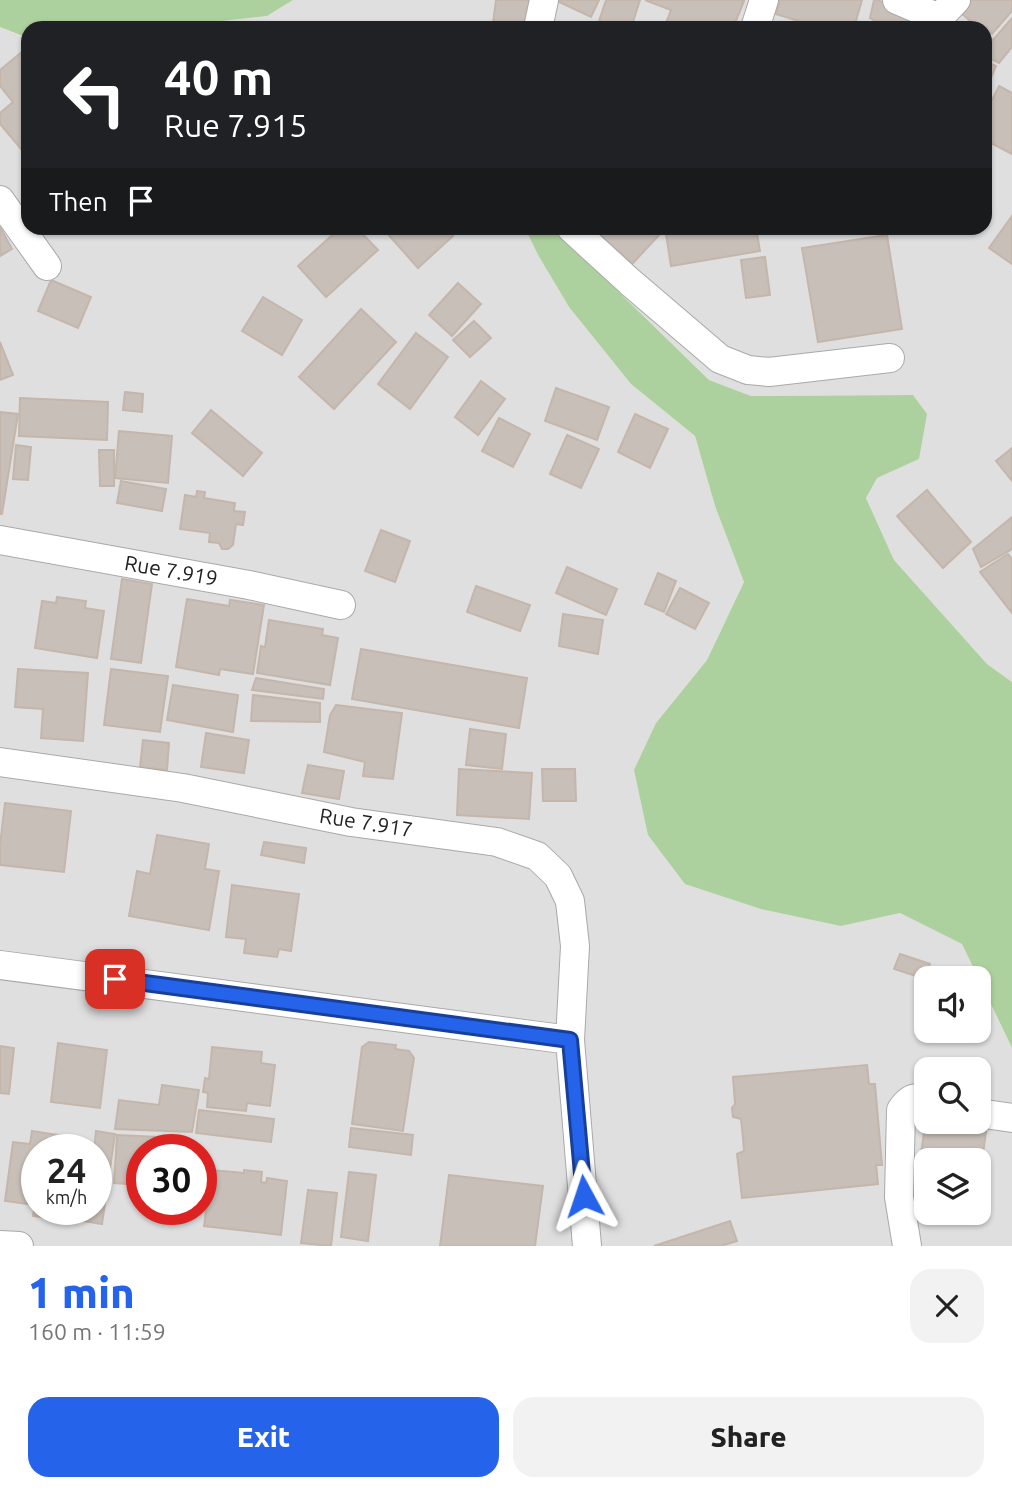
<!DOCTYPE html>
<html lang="en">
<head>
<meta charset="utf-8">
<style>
	:root { --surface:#fff; --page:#f2f2f2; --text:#222; --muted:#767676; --accent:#2563eb }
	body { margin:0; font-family:Ubuntu,sans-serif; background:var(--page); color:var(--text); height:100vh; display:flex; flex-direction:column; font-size:26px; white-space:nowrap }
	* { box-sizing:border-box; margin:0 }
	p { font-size:23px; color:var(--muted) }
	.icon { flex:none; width:38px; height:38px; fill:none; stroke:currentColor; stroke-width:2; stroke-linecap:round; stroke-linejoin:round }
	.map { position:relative; height:1246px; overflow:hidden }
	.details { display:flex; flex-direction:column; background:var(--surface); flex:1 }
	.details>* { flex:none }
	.top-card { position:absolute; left:21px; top:21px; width:971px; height:214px; border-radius:21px; box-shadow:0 2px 5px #0004; background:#202124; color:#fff; overflow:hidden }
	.buttons { position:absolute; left:914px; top:966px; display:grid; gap:14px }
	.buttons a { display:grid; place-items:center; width:77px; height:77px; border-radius:14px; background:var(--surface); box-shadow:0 2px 5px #0004; font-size:35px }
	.speed { position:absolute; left:21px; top:1134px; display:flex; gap:14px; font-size:35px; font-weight:700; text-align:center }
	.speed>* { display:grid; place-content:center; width:91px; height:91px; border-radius:50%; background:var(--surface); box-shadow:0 2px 5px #0004; line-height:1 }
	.speed small { font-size:18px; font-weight:400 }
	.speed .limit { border:10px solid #d22; background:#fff; color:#111 }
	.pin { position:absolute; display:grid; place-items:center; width:60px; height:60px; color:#fff; margin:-30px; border-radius:14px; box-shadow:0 4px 10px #0006 }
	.me { position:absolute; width:77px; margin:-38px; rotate:355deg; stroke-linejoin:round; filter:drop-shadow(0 0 5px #0008) }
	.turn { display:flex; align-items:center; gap:24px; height:147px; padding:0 28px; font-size:32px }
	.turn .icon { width:91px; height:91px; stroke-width:2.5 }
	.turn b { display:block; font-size:49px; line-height:60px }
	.then { display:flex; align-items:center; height:66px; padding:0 28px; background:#0003; gap:14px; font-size:26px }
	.round { display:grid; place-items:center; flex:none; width:74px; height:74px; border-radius:21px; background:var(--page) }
	.head { display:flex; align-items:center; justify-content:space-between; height:119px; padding:0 28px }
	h1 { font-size:42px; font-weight:800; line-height:52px; color:var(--accent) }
	.primary-button { display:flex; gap:14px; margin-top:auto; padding:14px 28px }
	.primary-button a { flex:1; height:80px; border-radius:21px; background:var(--accent); color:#fff; font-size:28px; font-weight:800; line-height:80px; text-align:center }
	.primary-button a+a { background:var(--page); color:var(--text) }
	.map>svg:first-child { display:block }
	.residential { fill:#e0dfdf; fill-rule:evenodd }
	.forest { fill:#add19e }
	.building { fill:#c7bfb8; stroke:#c4b6ab; stroke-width:2 }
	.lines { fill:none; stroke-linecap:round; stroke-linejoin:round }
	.street-casing { stroke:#a9a9a9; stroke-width:30 }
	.street { stroke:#fff; stroke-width:28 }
	.route-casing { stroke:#184099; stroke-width:18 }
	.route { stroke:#2563eb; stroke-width:12 }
	.labels { text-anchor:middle; stroke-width:5; stroke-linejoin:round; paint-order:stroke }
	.street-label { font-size:21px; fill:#222; stroke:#fff }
</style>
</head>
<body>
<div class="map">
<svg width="1012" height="1246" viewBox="0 0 1012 1246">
	<rect width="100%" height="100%" fill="#f2efe9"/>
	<g class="residential">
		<path d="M293 0H1012V682L987 664 894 560 866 498 876 478 919 459 913 395 751 396 709 380 553 228H985V28H188L194 24 267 16Z"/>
		<path d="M0 27 25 38 28 40V228H525L538 255 569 307 631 384 695 436 715 506 744 582 707 660 656 723 841 926 900 913 962 944 978 978H926V1031H978V979L1012 1048V1246H0ZM926 1069H978V1122H926ZM37 1150H96V1209H37ZM142 1150H201V1209H142ZM926 1160H978V1213H926Z"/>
	</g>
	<g class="forest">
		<path d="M0 0H293L267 16 194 24 188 28H28V40L25 37 0 27Z"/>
		<path d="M525 228H553L709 380 751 396 913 395 927 414 919 459 877 478 866 498 894 560 987 664 1012 682V1048L962 944 900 913 841 926 761 909 685 884 648 835 634 770 656 723 707 660 744 582 715 506 695 436 631 384 569 307 538 255Z"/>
	</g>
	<g class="building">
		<path d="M496 0H536L528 28H499L500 23H493Z"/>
		<path d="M555 0H599L591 17Z"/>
		<path d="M606 0H640L631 28H620L599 21Z"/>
		<path d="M645 0H741L744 1 733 28H664L671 10Z"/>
		<path d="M780 0H862L854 28H821L776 14Z"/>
		<path d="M874 0H878L928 28H888L870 18Z"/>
		<path d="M971 0H1012V11L992 34 984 28H978L960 12Z"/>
		<path d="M1012 18V47L999 63 985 56V36L993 40Z"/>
		<path d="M24 50 28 54V144L21 149 0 124V113L13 102 0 86V70Z"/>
		<path d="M985 61 996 66 985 92Z"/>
		<path d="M999 86 1012 93V154L985 140V114Z"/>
		<path d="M1012 216V264L989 248Z"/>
		<path d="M0 227 12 249 0 256Z"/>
		<path d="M340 228H357L378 250 326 297 298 266Z"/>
		<path d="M391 228H445L453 236 418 268 386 232Z"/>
		<path d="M592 228H659L663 231 632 264Z"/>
		<path d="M665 228H756L760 251 671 266Z"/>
		<path d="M887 235 902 329 818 342 802 248Z"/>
		<path d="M765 257 770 295 746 298 741 260Z"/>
		<path d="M51 280 91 297 78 328 38 311Z"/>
		<path d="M458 283 481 304 452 336 429 315Z"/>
		<path d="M263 297 302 320 282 355 242 331Z"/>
		<path d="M361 309 396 342 334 409 299 377Z"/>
		<path d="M474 321 491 338 470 357 453 340Z"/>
		<path d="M416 333 448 357 410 409 378 384Z"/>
		<path d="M0 342 13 375 0 380Z"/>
		<path d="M481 381 505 399 478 435 455 417Z"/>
		<path d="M556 388 609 407 597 440 545 421Z"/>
		<path d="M125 392 143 394 142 412 123 410Z"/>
		<path d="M20 398 108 402 107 440 19 436Z"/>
		<path d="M211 410 262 453 243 476 192 433Z"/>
		<path d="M0 412 18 414 2 514H0Z"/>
		<path d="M635 414 668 429 650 468 618 452Z"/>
		<path d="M499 418 530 434 513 467 482 451Z"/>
		<path d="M119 431 172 436 168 483 115 478Z"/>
		<path d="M567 435 599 449 581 488 550 474Z"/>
		<path d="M16 445 31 447 28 480 13 479Z"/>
		<path d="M1012 448V481L996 461Z"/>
		<path d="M99 450H114V486H100Z"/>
		<path d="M121 481 166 489 162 511 117 503Z"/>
		<path d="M927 490 971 542 943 568 897 516Z"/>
		<path d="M197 491 205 492 204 498 235 503 234 511 245 512 243 525 236 524 233 545 228 549H222L219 543 209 542 210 533 180 529 185 495 196 497Z"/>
		<path d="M1012 517V549L981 567 973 549Z"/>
		<path d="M381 530 410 541 395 582 365 571Z"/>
		<path d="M1008 554 1012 559V613L980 572Z"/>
		<path d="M567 567 617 589 606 615 556 593Z"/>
		<path d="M658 573 676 581 664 612 645 604Z"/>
		<path d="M122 579 152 584 141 663 111 659Z"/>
		<path d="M476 586 530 605 520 631 467 612Z"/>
		<path d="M680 588 709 603 695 629 666 614Z"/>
		<path d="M57 597 86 601 85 608 104 611 97 658 35 648 42 601 56 603Z"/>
		<path d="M187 599 229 606 230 600 264 605 253 674 220 669 219 675 176 667Z"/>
		<path d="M563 614 603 620 598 654 559 646Z"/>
		<path d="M269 620 323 629 322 635 338 638 330 685 257 673 261 646 265 647Z"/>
		<path d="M361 649 527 678 519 728 352 699Z"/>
		<path d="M18 669 88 673 83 741 41 738 43 709 15 707Z"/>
		<path d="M111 669 168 676 160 732 104 725Z"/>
		<path d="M256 678 324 689 323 699 252 690Z"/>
		<path d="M173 685 238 695 233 732 167 720Z"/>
		<path d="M253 695 320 703V722L251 721Z"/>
		<path d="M336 705 402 713 393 779 363 776 365 762 324 752 330 715Z"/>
		<path d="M470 729 506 734 502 769 466 765Z"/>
		<path d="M206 733 249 740 244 773 201 767Z"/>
		<path d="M143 740 169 743 167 770 140 767Z"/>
		<path d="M308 765 344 771 339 799 302 793Z"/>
		<path d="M459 769 532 773 529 819 457 815Z"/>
		<path d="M542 769H575L576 801H543Z"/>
		<path d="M5 803 71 811 64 872 0 865V845Z"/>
		<path d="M157 835 209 844 205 869 219 871 209 930 129 916 137 871 150 874Z"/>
		<path d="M264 842 306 848 304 863 261 855Z"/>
		<path d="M232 885 299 894 291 951 279 949 277 957 244 953 246 939 226 937Z"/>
		<path d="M900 954 930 964 925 979 894 969Z"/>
		<path d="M369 1042 396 1045 395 1049 409 1051 414 1058 403 1131 352 1124 362 1047Z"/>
		<path d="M58 1043 107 1050 100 1108 51 1102Z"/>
		<path d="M0 1046 14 1048 9 1094 0 1093Z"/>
		<path d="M212 1047 262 1052 261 1063 275 1065 270 1106 247 1103 246 1111 207 1107 208 1093 203 1092 205 1078 209 1079Z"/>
		<path d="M867 1065 869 1084H875L882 1165H876L878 1184 742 1198 737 1154 744 1151 743 1138 741 1119 733 1117 732 1108 735 1104 733 1077Z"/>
		<path d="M162 1085 199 1090 192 1132 115 1129 119 1100 159 1105Z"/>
		<path d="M199 1110 274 1119 271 1142 196 1133Z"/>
		<path d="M926 1120V1122H963L987 1125 980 1174H978V1160H926V1167L919 1166Z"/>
		<path d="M351 1128 413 1135 411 1155 349 1147Z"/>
		<path d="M32 1131 85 1139 84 1150H37V1209H75L73 1221 33 1216 35 1205 5 1201 13 1142 30 1144Z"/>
		<path d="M96 1131 115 1134 102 1224 83 1221 85 1209H96V1150H94Z"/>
		<path d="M117 1135 181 1138V1150H142V1185L114 1183Z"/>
		<path d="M211 1170 244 1173V1170L262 1172 261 1182 266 1183 267 1178 287 1181 281 1235 204 1226Z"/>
		<path d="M349 1172 376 1175 368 1241 341 1237Z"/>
		<path d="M449 1175 543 1186 535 1246H440Z"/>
		<path d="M308 1190 337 1193 331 1246 301 1243Z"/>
		<path d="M730 1221 737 1241 721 1246H654Z"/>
	</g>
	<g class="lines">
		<g class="street-casing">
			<g id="street">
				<path d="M897 0 939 18"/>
				<path d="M538 28 544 0"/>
				<path d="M755 28 764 0"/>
				<path d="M933 28 939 18 956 0"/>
				<path d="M0 200 47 266"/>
				<path d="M571 228 630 282 720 359 748 370 769 372 890 358"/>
				<path d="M0 540 249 585 341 605"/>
				<path d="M0 762 183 788 351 822 497 842 537 856 558 876 570 901 575 946 570 1040"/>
				<path d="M0 965 570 1040 587 1246"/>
				<path d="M978 1113 1012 1118"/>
				<path d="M0 1245 19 1246"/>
				<path d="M907 1246 899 1197 901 1110C908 1100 913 1096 926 1099"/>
			</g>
		</g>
		<use href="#street" class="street"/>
	</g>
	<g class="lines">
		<g class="route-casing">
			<path id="route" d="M115 979 570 1040 584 1196"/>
		</g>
		<use href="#route" class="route"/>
	</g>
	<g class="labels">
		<g class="street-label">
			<text transform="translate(171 571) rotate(10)" y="7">Rue 7.919</text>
			<text transform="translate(366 823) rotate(9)" y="7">Rue 7.917</text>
		</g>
	</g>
</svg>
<div class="buttons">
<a><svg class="icon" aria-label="sound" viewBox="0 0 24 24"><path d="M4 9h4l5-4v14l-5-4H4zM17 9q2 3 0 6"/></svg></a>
<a><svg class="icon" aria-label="search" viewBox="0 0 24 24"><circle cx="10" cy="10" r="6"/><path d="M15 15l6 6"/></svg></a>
<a><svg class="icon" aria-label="layers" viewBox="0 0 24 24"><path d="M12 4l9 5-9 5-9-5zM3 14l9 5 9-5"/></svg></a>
</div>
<div class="speed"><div>24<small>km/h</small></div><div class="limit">30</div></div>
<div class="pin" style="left:115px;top:979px;background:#d93025"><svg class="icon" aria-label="arrive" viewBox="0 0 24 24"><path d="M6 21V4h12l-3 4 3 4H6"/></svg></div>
<svg class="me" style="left:584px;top:1196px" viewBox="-20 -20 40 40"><path d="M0-17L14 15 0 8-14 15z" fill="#2563eb" stroke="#fff" stroke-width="4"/></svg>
<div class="top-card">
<div class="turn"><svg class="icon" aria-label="left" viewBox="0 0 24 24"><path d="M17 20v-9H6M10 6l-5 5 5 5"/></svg><div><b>40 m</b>Rue 7.915</div></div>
<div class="then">Then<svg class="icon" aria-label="arrive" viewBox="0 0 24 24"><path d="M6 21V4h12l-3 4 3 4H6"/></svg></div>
</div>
</div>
<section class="details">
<div class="head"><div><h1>1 min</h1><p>160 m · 11:59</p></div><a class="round"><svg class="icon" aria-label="close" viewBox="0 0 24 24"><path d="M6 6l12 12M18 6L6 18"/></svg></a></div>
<div class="primary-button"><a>Exit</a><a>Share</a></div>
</section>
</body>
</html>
